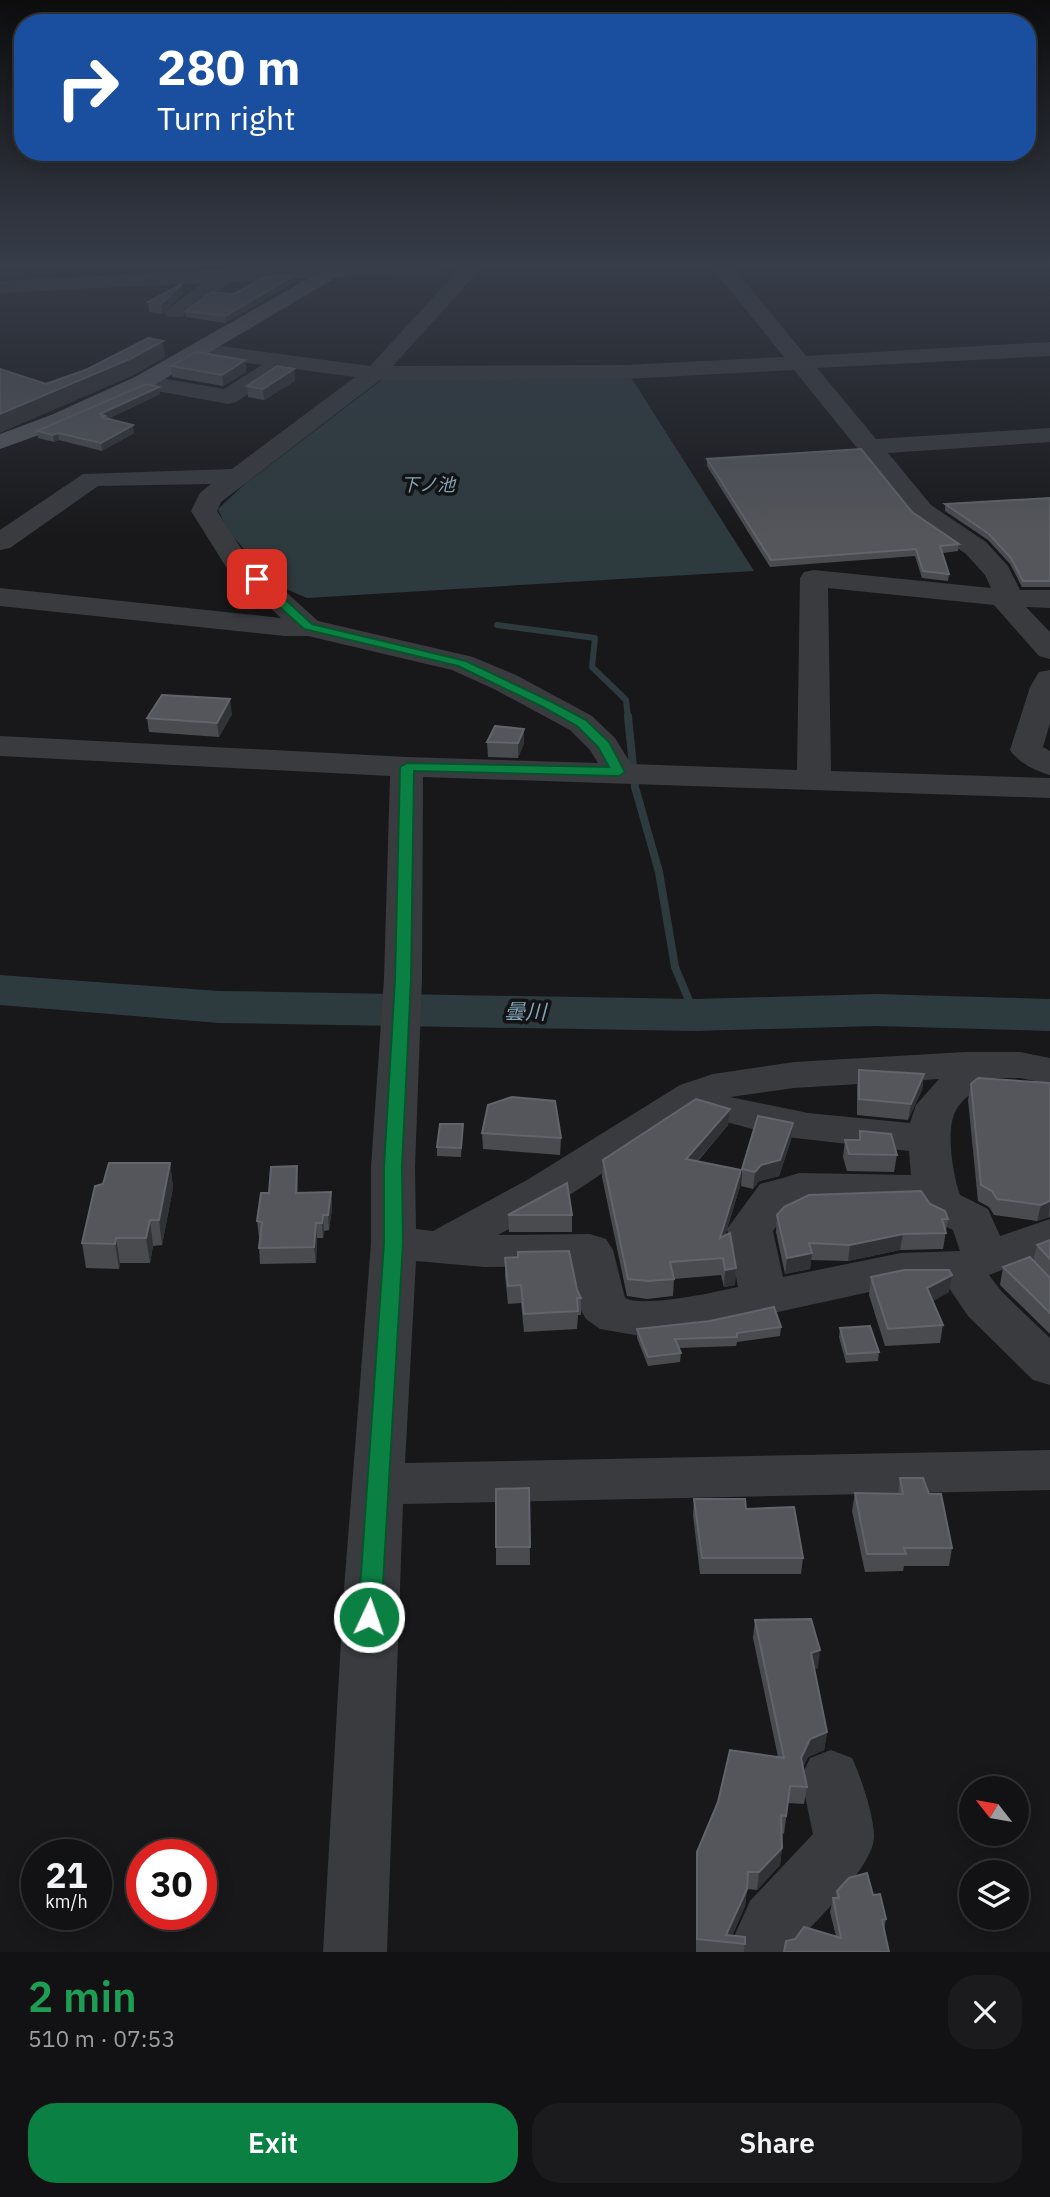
<!DOCTYPE html>
<html lang="en">
<head>
<meta charset="utf-8">
<style>
	:root { --surface:#121214; --page:#1b1b1d; --text:#f1f3f6; --muted:#9c9ea0; --line:#313234; --accent:#0b8043 }
	body { margin:0; font-family:"IBM Plex Sans","Noto Sans JP",sans-serif; background:var(--page); color:var(--text); height:100vh; display:flex; flex-direction:column; font-size:26px; white-space:nowrap }
	* { box-sizing:border-box; margin:0 }
	p { font-size:23px; color:var(--muted) }
	.icon { flex:none; width:38px; height:38px; fill:none; stroke:currentColor; stroke-width:2; stroke-linecap:round; stroke-linejoin:round }
	.map { position:relative; height:1952px; overflow:hidden }
	.side { display:flex; flex-direction:column; background:var(--surface); flex:1 }
	.side>* { flex:none }
	.top-card { position:absolute; left:14px; top:14px; width:1022px; height:147px; border-radius:28px; box-shadow:0 4px 18px #0003,0 0 0 2px var(--line); background:#1a4fa0; color:#fff; overflow:hidden }
	.needle { width:46px; rotate:301deg }
	.tools { position:absolute; left:959px; top:1776px; display:grid; gap:14px }
	.tools a { display:grid; place-items:center; width:70px; height:70px; border-radius:50%; background:var(--surface); box-shadow:0 4px 18px #0003,0 0 0 2px var(--line); font-size:35px }
	.speed { position:absolute; left:21px; top:1839px; display:flex; gap:14px; font-size:35px; font-weight:700; text-align:center }
	.speed>* { display:grid; place-content:center; width:91px; height:91px; border-radius:50%; background:var(--surface); box-shadow:0 4px 18px #0003,0 0 0 2px var(--line); line-height:1 }
	.speed small { font-size:18px; font-weight:400 }
	.speed .limit { border:10px solid #d22; background:#fff; color:#111 }
	.pin { position:absolute; display:grid; place-items:center; width:60px; height:60px; color:#fff; margin:-30px; border-radius:14px; box-shadow:0 4px 10px #0006 }
	.me { position:absolute; width:77px; margin:-38px; rotate:3deg; stroke-linejoin:round; filter:drop-shadow(0 0 5px #0008) }
	.turn { display:flex; align-items:center; gap:24px; height:147px; padding:0 28px; font-size:32px }
	.turn .icon { width:91px; height:91px; stroke-width:2.5 }
	.turn b { display:block; font-size:49px; line-height:60px }
	.round { display:grid; place-items:center; flex:none; width:74px; height:74px; border-radius:28px; background:var(--page) }
	.headline { display:flex; align-items:center; justify-content:space-between; height:119px; padding:0 28px }
	h1 { font-size:42px; font-weight:600; line-height:52px; color:#1e9e55 }
	.button { display:flex; gap:14px; margin-top:auto; padding:14px 28px }
	.button a { flex:1; height:80px; border-radius:28px; background:var(--accent); color:#fff; font-size:28px; font-weight:600; line-height:80px; text-align:center }
	.button a+a { background:var(--page); color:var(--text) }
	.map>svg:first-child { display:block }
	.water { fill:#2d3a3e }
	.lines { fill:none; stroke-linecap:round; stroke-linejoin:round }
	.stream-far1 { stroke:#2d3a3e; stroke-width:6 }
	.stream { stroke:#2d3a3e; stroke-width:8 }
	.river { fill:#2d3a3e; fill-rule:evenodd }
	.minor { fill:#393b3f; fill-rule:evenodd }
	.major { fill:#55585e; fill-rule:evenodd }
	.wall { fill:#494b4f }
	.shaded-wall { fill:#313235 }
	.building { fill:#54565b; stroke:#61646a; stroke-width:2 }
	.route { fill:#0b8043; stroke:#07532c; stroke-width:2 }
	.labels { text-anchor:middle; stroke-width:7; stroke-linejoin:round; paint-order:stroke }
	.far-water-label { font-size:18px; font-style:italic; fill:#81a5b5; stroke:#131315 }
	.water-label { font-size:21px; font-style:italic; fill:#81a5b5; stroke:#131315 }
</style>
</head>
<body>
<div class="map">
<svg width="1050" height="1952" viewBox="0 0 1050 1952">
	<rect width="100%" height="100%" fill="#18181a"/>
	<path class="water" d="M614 378 632 379 754 571 307 598 272 583 227 529 218 509 246 483 383 379Z"/>
	<g class="lines">
		<path class="stream-far1" d="M497 625 595 638 592 667 626 700 628 718"/>
		<path class="stream" d="M628 716 635 787 659 872 675 967 695 1015"/>
		<path class="river" d="M0 975 219 991 695 999 876 994 1050 999V1031L876 1026 695 1031 219 1023 0 1005Z"/>
		<g class="minor">
			<path d="M315 265H456L446 271 230 282 182 317H168L164 313 168 309 202 283 0 293V281Z"/>
			<path d="M463 265H484L393 366 625 365 784 357 710 265H731L806 356 1050 342V356L817 368 876 439 1050 428V442L888 453 931 505 986 542 1008 566 1020 590H1050V608L1026 607 1050 632V659L1039 656 994 605 828 588 831 771 1050 778V798L423 777 422 979 415 1167 416 1229 433 1231 527 1180 680 1085 713 1074 794 1062 965 1052H1020L1050 1058V1084L1020 1078H986C978 1091 963 1097 956 1110 945 1130 953 1175 960 1195L988 1209 1000 1236 1050 1219V1252L989 1275 1002 1292 1050 1338V1385L1033 1380 968 1316 947 1285H901L709 1327 641 1336 600 1329 586 1319 579 1307 571 1266 484 1267 416 1261 405 1463 1050 1450V1490L403 1504 387 1952H323L344 1589 371 1243V1167L384 979 390 776 0 756V736L407 757 598 763 590 750 570 730 494 689 452 670 308 636H284L0 606V588L281 618 226 567 191 511 200 493 211 484 98 486 10 548 0 550V530L83 474 232 469 355 377 287 368 236 402 228 404 135 387 132 382 135 377 143 375 224 389 262 365 191 355 188 350 191 345 199 343 370 366ZM794 370 913 517 966 554 985 575 991 588 814 570 804 572 800 578 797 770 631 764 615 738 592 716 516 675 473 657 318 621 246 556 217 511 221 502 380 380 625 379ZM939 1079 916 1105 910 1123 808 1113 730 1097 794 1088ZM694 1113 778 1136 909 1151 911 1175 799 1173 783 1178 760 1184 727 1229 738 1287C716 1292 643 1308 625 1298L613 1250 606 1239 590 1234 498 1235 559 1202ZM800 1203 885 1206 920 1204 930 1219 953 1230 960 1251 901 1253 783 1277 773 1231 792 1206Z"/>
			<path d="M1050 670V723L1043 747 1050 751V775C1035 771 1019 763 1010 750L1030 687 1039 672Z"/>
			<path d="M831 1750 852 1758C861 1777 874 1816 874 1836 875 1865 814 1923 794 1945L791 1952H727L750 1901 813 1834 801 1777 810 1758Z"/>
		</g>
		<path class="major" d="M332 265H357L151 387 67 425 0 449V434L51 415 135 377Z"/>
	</g>
	<g class="wall">
		<path d="M295 275 296 281 225 323 186 317V311L234 294Z"/>
		<path d="M182 284 183 293 162 314 149 312 148 302Z"/>
		<path d="M245 360 246 372 223 386 172 377 171 366Z"/>
		<path d="M294 369 295 381 264 400 248 397 247 386Z"/>
		<path d="M160 394 108 419 134 433 102 451 59 440 54 442 38 438 37 431Z"/>
		<path d="M707 459 912 512 959 544 958 551 943 553 949 574 948 581 922 578 915 556 770 567 707 466Z"/>
		<path d="M1050 498V587H1022L1010 564 988 540 945 511V504Z"/>
		<path d="M232 714 219 737 149 732 147 718Z"/>
		<path d="M487 742 524 743 518 758 488 757Z"/>
		<path d="M859 1070 924 1074 922 1090 908 1120 857 1115V1087Z"/>
		<path d="M1050 1083V1218L1049 1217 1037 1221 994 1215 989 1207 978 1201 968 1100 971 1084Z"/>
		<path d="M730 1109 728 1125 698 1161 741 1170 740 1186 725 1236 736 1268 735 1285 724 1287 721 1275 674 1279 673 1296 647 1299 627 1296 602 1177 603 1160Z"/>
		<path d="M793 1123 791 1140 779 1176 759 1181 753 1189 741 1186 742 1169Z"/>
		<path d="M463 1124 461 1157 437 1156V1147Z"/>
		<path d="M860 1131 897 1155 894 1172 847 1171 843 1157 845 1140H859Z"/>
		<path d="M482 1133 561 1138 560 1155 483 1149Z"/>
		<path d="M170 1163 173 1188 162 1245 153 1246 150 1263H120L119 1269 86 1268 82 1243 103 1184Z"/>
		<path d="M298 1182V1193L331 1192 332 1208 329 1230 324 1231 323 1238H317L316 1263 260 1264 259 1248 260 1237H259L257 1221 269 1193Z"/>
		<path d="M930 1204 948 1219 943 1249 900 1250 848 1261 811 1260 810 1269 785 1274 776 1232 777 1215Z"/>
		<path d="M508 1215H572V1232H509Z"/>
		<path d="M1050 1240V1334L1000 1285 1003 1267 1033 1261 1037 1245Z"/>
		<path d="M505 1258 577 1290 581 1298V1315H578L577 1329 524 1332 521 1303 508 1304 505 1276Z"/>
		<path d="M871 1277 949 1292 933 1301 943 1325 940 1343 885 1346 869 1295Z"/>
		<path d="M781 1327 780 1336 737 1342 736 1346 678 1348 681 1353 680 1362 648 1366 637 1338V1329Z"/>
		<path d="M840 1328 879 1352 878 1361 846 1363 839 1337Z"/>
		<path d="M900 1478 929 1494 952 1548 949 1566H904L903 1571 865 1572 852 1511 855 1493 898 1494Z"/>
		<path d="M529 1488 530 1565H496V1489Z"/>
		<path d="M694 1499 746 1509 803 1558 801 1574H700L693 1515Z"/>
		<path d="M755 1620 818 1668 814 1669 827 1732 824 1750 808 1757 803 1767 807 1787 804 1804 788 1803 784 1834 782 1833V1848L780 1865 757 1890 747 1889 745 1906 732 1936 745 1937 744 1952H696V1870L697 1852 778 1757 753 1638Z"/>
		<path d="M837 1891 873 1895 886 1919 884 1930 889 1952 836 1936 830 1912 833 1898H836Z"/>
	</g>
	<g class="shaded-wall">
		<path d="M295 275 296 281 225 323V316Z"/>
		<path d="M182 284 183 293 162 314 161 304Z"/>
		<path d="M163 341 165 357 134 375 0 433V414Z"/>
		<path d="M245 360 246 372 223 386 222 375Z"/>
		<path d="M294 369 295 381 264 400 263 389Z"/>
		<path d="M159 387 160 394 105 420 100 414Z"/>
		<path d="M133 425 134 433 102 451 101 443Z"/>
		<path d="M58 433 59 440 54 442 53 435Z"/>
		<path d="M230 699 232 714 219 737 217 723Z"/>
		<path d="M524 729V743L518 758V743Z"/>
		<path d="M924 1074 922 1090 908 1120 911 1104Z"/>
		<path d="M730 1109 728 1125 685 1175 686 1159Z"/>
		<path d="M793 1123 791 1140 779 1176 759 1181 753 1189 755 1172Z"/>
		<path d="M170 1163 173 1188 162 1245 159 1220Z"/>
		<path d="M297 1166 298 1182V1208L296 1193Z"/>
		<path d="M741 1170 740 1186 719 1255 720 1238Z"/>
		<path d="M331 1192 332 1208 329 1230 328 1215Z"/>
		<path d="M1050 1201 1049 1217 1037 1221 1041 1205Z"/>
		<path d="M323 1215 324 1231 323 1238 322 1223Z"/>
		<path d="M150 1220 153 1246 150 1263 146 1238Z"/>
		<path d="M316 1223 317 1238 316 1263 314 1247Z"/>
		<path d="M903 1234 900 1250 848 1261 850 1245Z"/>
		<path d="M116 1238 120 1263 119 1269 115 1244Z"/>
		<path d="M812 1253 810 1269 785 1274 787 1258Z"/>
		<path d="M736 1268 735 1285 724 1287 725 1270Z"/>
		<path d="M952 1275 949 1292 925 1306 927 1288Z"/>
		<path d="M820 1650 818 1668 809 1671 811 1653Z"/>
		<path d="M827 1732 824 1750 808 1757 799 1776 801 1758 810 1739Z"/>
		<path d="M782 1848 780 1865 757 1890 759 1872Z"/>
		<path d="M747 1889 745 1906 729 1943 726 1935Z"/>
	</g>
	<g class="building">
		<path d="M295 275 225 316 186 311 212 292 234 294 265 277Z"/>
		<path d="M182 284 161 304 148 302Z"/>
		<path d="M148 338 163 341 132 358 0 414V369L46 384 88 369Z"/>
		<path d="M196 352 245 360 222 375 171 366Z"/>
		<path d="M277 366 294 369 263 389 247 386Z"/>
		<path d="M146 384 159 387 100 414 105 416 101 417 133 425 101 443 58 433 53 435 37 431Z"/>
		<path d="M861 449 912 512 959 544 940 546 949 574 923 571 916 549 771 560 707 459Z"/>
		<path d="M1050 498V581H1023L1011 558 989 534 945 504Z"/>
		<path d="M162 695 230 699 217 723 147 718Z"/>
		<path d="M495 726 524 729 518 743 487 742Z"/>
		<path d="M859 1070 924 1074 911 1104 859 1099Z"/>
		<path d="M978 1078 1050 1083V1201L1041 1205 997 1199 992 1191 981 1185 971 1084Z"/>
		<path d="M512 1097 555 1101 561 1138 482 1133 488 1105Z"/>
		<path d="M696 1099 730 1109 686 1159 741 1170 720 1238 730 1233 736 1268 725 1270 723 1258 670 1262 674 1279 648 1281 628 1279 603 1160Z"/>
		<path d="M758 1116 793 1123 780 1160 761 1165 755 1172 742 1169Z"/>
		<path d="M440 1124H463L461 1148 437 1147Z"/>
		<path d="M860 1131 891 1134 897 1155 849 1154 845 1140H860Z"/>
		<path d="M109 1163H170L159 1220H150L146 1238H116L115 1244 82 1243 95 1186 103 1184Z"/>
		<path d="M297 1166 296 1193 331 1192 328 1215H323L322 1223H316L314 1247 259 1248 262 1222 257 1221 261 1193H269L271 1167Z"/>
		<path d="M567 1183 572 1215H508L560 1187Z"/>
		<path d="M921 1191 930 1204 945 1211 948 1219H942L946 1233 903 1234 850 1245 809 1243 812 1253 787 1258 777 1215 784 1207 809 1195Z"/>
		<path d="M1050 1240V1259L1037 1245Z"/>
		<path d="M569 1251 577 1290 581 1298H577L578 1311 524 1314 521 1285 508 1286 505 1258 518 1257V1252Z"/>
		<path d="M1030 1257 1050 1278V1313L1003 1267Z"/>
		<path d="M904 1270H949L952 1275 927 1288 943 1325 888 1329 871 1277Z"/>
		<path d="M774 1307 781 1327 737 1333V1337L675 1339 681 1353 648 1357 637 1329 710 1321Z"/>
		<path d="M870 1326 879 1352 847 1354 840 1328Z"/>
		<path d="M900 1478H923L929 1494H941L952 1548H904L906 1554H867L855 1493 903 1494Z"/>
		<path d="M529 1488 530 1547H496V1489Z"/>
		<path d="M694 1499H745L746 1509 794 1507 803 1558H702Z"/>
		<path d="M811 1619 820 1650 811 1653 827 1732 810 1739 801 1758 807 1787 790 1786 786 1816 781 1815 782 1848 759 1872H748L747 1889 726 1935 745 1937V1944L697 1939V1852L718 1802 730 1750 784 1758 755 1620Z"/>
		<path d="M867 1873 873 1895 880 1894 886 1919 882 1920 889 1952H784L786 1941 795 1939 804 1927 841 1938 833 1898H839L837 1891 849 1878Z"/>
	</g>
	<linearGradient id="sky" x2="0" y2="1"><stop stop-color="#0d0d0e"/><stop offset="0.49" stop-color="#373d49"/><stop offset="1" stop-color="#373d49" stop-opacity="0"/></linearGradient>
	<rect width="1050" height="539" fill="url(#sky)"/>
	<path class="route" d="M252 577H261L312 624 466 661 552 702 586 720 609 742 625 772 619 776 414 771 411 979 402 1167 403 1243 381 1617 377 1624 369 1627 361 1624 358 1617 384 1243V1167L395 979 400 767 407 763 609 767 598 747 577 726 543 707 458 666 304 629 252 582Z"/>
	<g class="labels">
		<g class="far-water-label">
			<text x="428" y="491">下ノ池</text>
		</g>
		<g class="water-label">
			<text transform="translate(525 1012) rotate(1)" y="7">曇川</text>
		</g>
	</g>
</svg>
<div class="tools">
<a><svg class="needle" viewBox="-14 -14 28 28"><path d="M0-13l5 13h-10z" fill="#e53935"/><path d="M0 13l5-13h-10z" fill="#9c9ea0"/></svg></a>
<a><svg class="icon" aria-label="layers" viewBox="0 0 24 24"><path d="M12 4l9 5-9 5-9-5zM3 14l9 5 9-5"/></svg></a>
</div>
<div class="speed"><div>21<small>km/h</small></div><div class="limit">30</div></div>
<div class="pin" style="left:257px;top:579px;background:#d93025"><svg class="icon" aria-label="arrive" viewBox="0 0 24 24"><path d="M6 21V4h12l-3 4 3 4H6"/></svg></div>
<svg class="me" style="left:369px;top:1617px" viewBox="-20 -20 40 40"><circle r="17" fill="#0b8043" stroke="#fff" stroke-width="3"/><path d="M0-11L8 9 0 5-8 9z" fill="#fff"/></svg>
<div class="top-card">
<div class="turn"><svg class="icon" aria-label="right" viewBox="0 0 24 24"><path d="M7 20v-9h11M14 6l5 5-5 5"/></svg><div><b>280 m</b>Turn right</div></div>
</div>
</div>
<section class="side">
<div class="headline"><div><h1>2 min</h1><p>510 m · 07:53</p></div><a class="round"><svg class="icon" aria-label="close" viewBox="0 0 24 24"><path d="M6 6l12 12M18 6L6 18"/></svg></a></div>
<div class="button"><a>Exit</a><a>Share</a></div>
</section>
</body>
</html>
